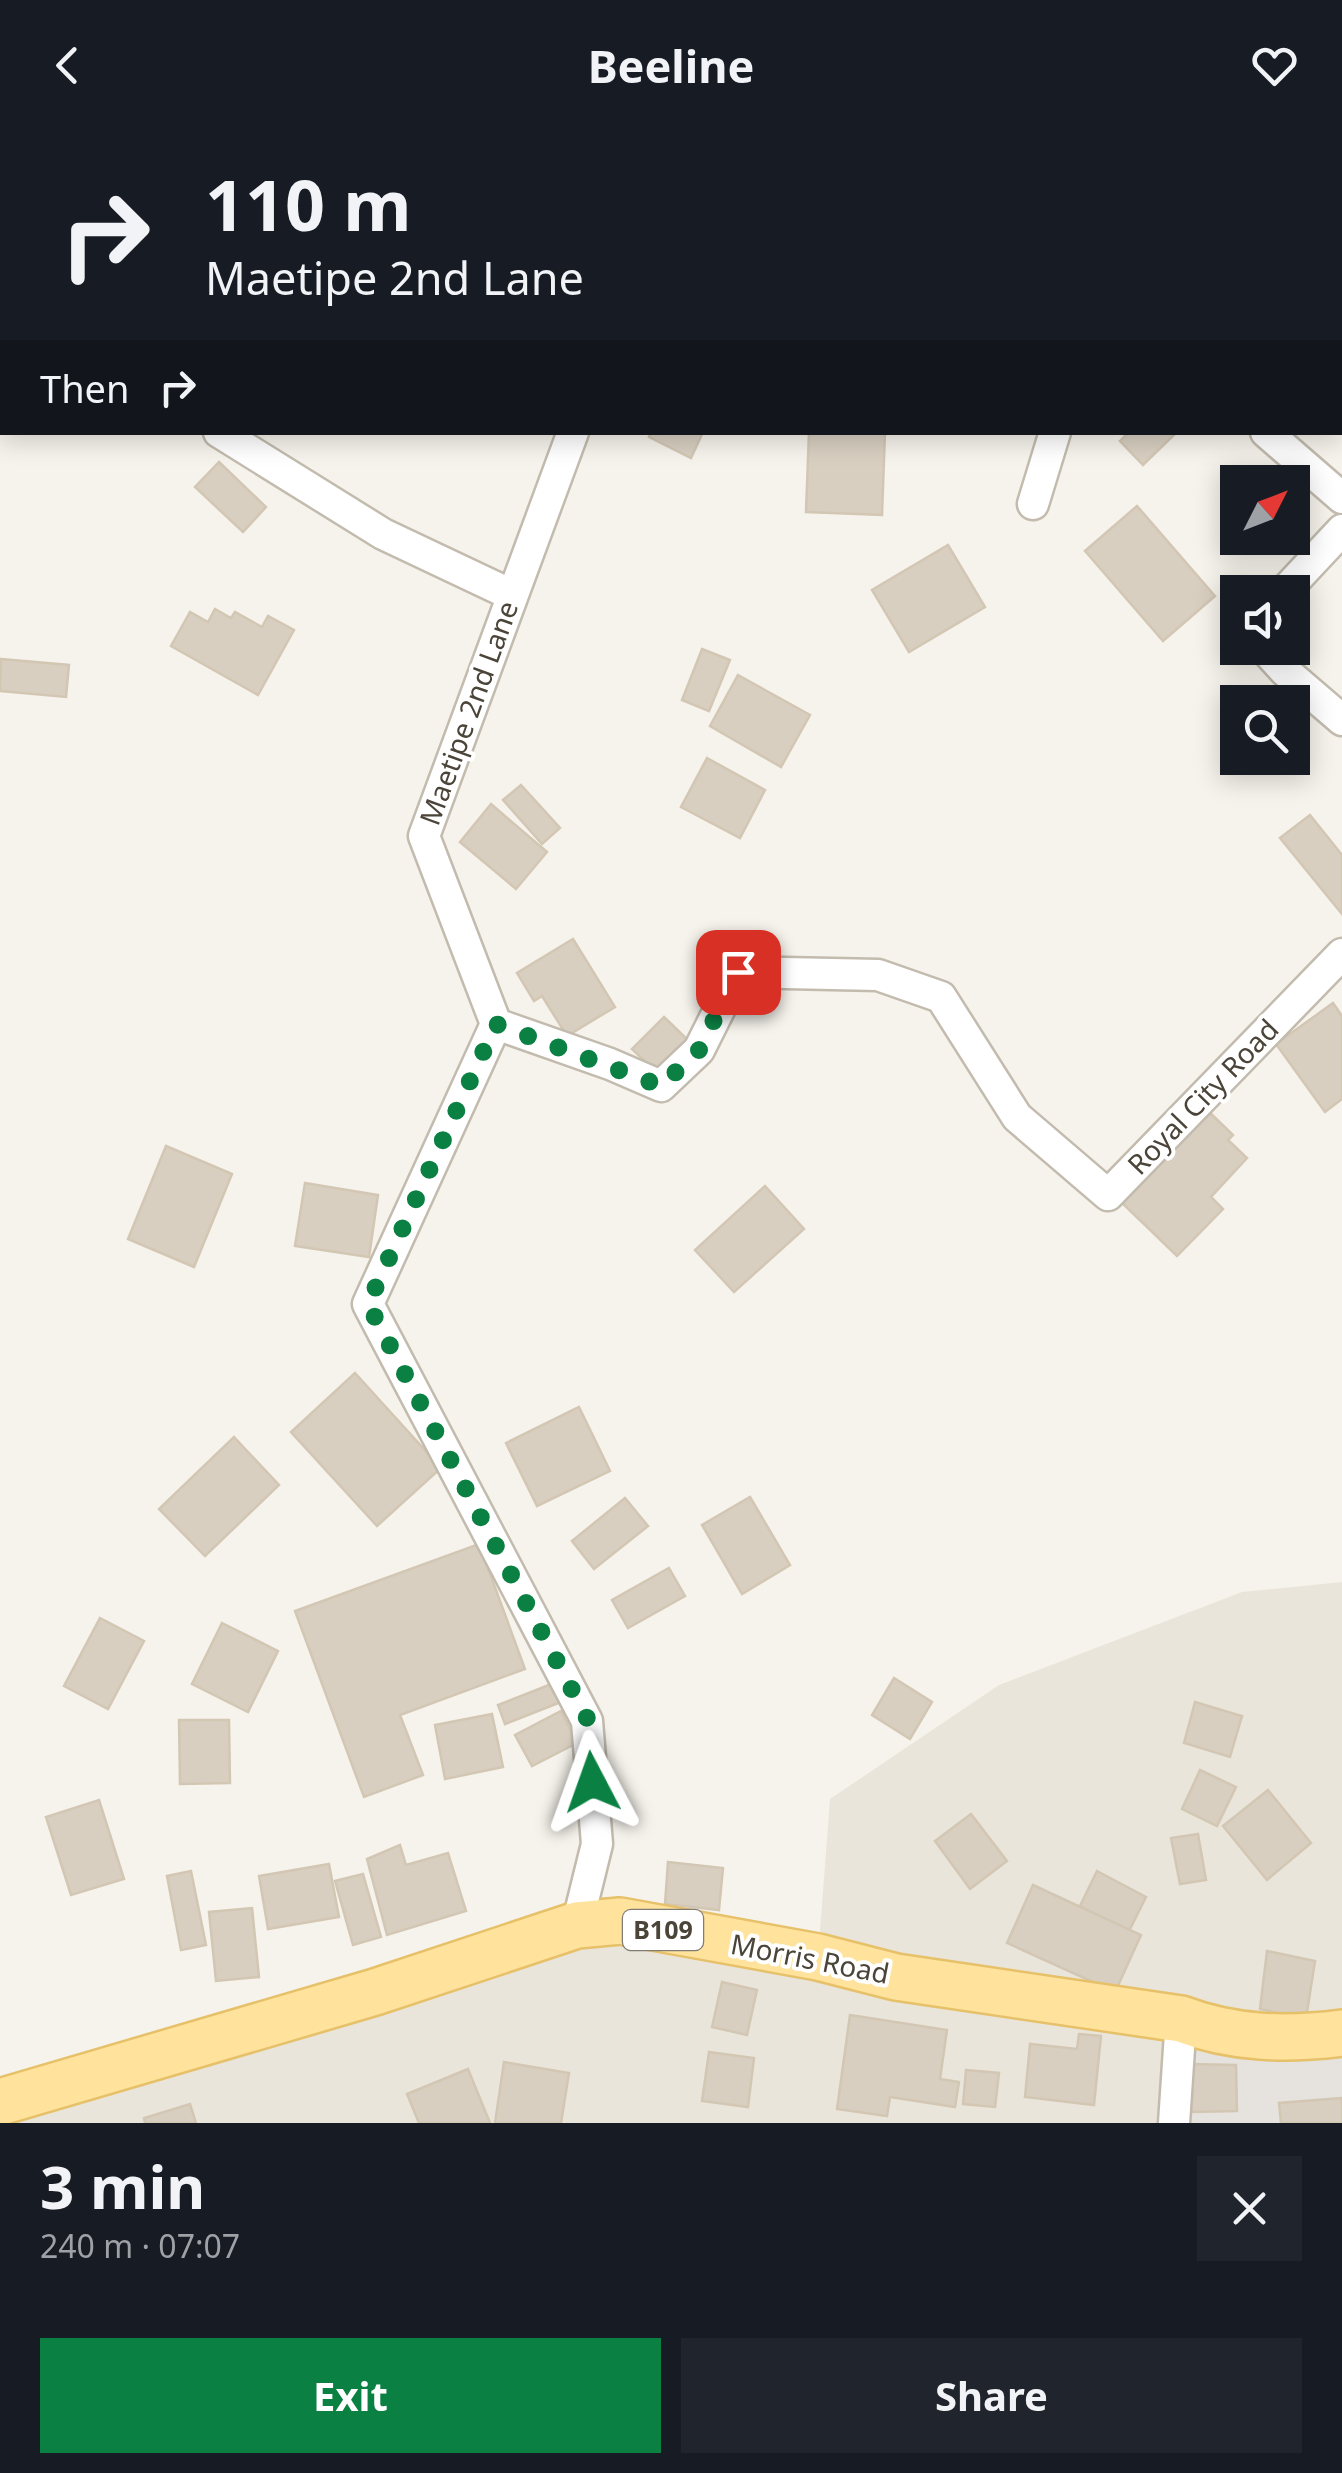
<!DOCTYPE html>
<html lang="en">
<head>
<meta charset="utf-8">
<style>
	:root { --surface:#171b24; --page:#20242c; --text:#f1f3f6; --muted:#9ea1a6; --accent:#0b8043 }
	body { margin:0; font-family:"Noto Sans",sans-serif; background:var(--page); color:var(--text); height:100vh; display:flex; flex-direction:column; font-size:38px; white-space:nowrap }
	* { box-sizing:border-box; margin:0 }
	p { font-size:32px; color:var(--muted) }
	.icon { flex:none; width:55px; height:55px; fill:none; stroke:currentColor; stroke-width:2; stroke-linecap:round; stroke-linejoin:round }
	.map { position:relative; height:1993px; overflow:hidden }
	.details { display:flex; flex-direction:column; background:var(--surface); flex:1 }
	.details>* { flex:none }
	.banner { position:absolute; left:0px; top:0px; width:1342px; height:305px; box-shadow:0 5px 25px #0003; background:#171b24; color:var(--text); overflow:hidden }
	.needle { width:65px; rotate:48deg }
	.fabs { position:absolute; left:1220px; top:335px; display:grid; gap:20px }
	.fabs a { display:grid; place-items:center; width:90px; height:90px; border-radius:0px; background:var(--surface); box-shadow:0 5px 25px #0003; font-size:50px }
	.pin { position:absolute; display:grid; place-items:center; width:85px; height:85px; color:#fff; margin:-42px; border-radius:20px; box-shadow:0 5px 15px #0006 }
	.me { position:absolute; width:110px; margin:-55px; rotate:356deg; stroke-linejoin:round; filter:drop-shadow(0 0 8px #0008) }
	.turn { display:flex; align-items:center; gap:35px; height:210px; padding:0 40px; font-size:45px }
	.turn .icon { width:130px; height:130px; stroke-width:2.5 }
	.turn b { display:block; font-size:70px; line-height:85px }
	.then { display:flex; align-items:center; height:95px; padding:0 40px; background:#0003; gap:20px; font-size:38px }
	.round { display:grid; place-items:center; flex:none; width:105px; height:105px; border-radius:0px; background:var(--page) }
	.headline { display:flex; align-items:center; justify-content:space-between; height:170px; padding:0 40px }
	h1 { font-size:60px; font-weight:700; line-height:75px }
	.button { display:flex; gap:20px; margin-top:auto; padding:20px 40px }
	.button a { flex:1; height:115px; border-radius:0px; background:var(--accent); color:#fff; font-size:40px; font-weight:700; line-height:115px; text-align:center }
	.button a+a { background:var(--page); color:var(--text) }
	header { display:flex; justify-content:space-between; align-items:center; height:130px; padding:0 40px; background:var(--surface); font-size:45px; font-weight:700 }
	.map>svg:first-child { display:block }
	.residential { fill:#eae5da }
	.industrial { fill:#e6e2dd }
	.building { fill:#d8cfc1; stroke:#d3c7b4; stroke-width:2.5 }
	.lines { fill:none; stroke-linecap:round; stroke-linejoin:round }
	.street-casing { stroke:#c2bbae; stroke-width:35 }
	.primary-casing { stroke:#e6c16a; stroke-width:50 }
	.path { stroke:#c4b79f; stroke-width:6; stroke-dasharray:5 5; stroke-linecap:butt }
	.street { stroke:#fff; stroke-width:30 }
	.primary { stroke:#ffe39c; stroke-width:45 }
	.route { stroke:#0b8043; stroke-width:18; stroke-dasharray:0 32.4 }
	.labels { text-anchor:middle; stroke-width:8; stroke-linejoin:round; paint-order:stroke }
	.shield { fill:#fff; stroke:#817c74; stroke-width:2.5 }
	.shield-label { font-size:25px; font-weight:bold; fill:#4b4439 }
	.street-label { font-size:28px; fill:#4b4439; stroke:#fff }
</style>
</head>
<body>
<header><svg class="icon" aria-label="back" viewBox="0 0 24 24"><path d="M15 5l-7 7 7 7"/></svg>Beeline<svg class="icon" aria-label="heart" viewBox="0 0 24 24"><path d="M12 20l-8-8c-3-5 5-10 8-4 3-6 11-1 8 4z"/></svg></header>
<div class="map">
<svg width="1342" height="1993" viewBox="0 0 1342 1993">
	<rect width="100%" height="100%" fill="#f6f3ec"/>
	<path class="residential" d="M1342 1452V1903L1174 1993H0L577 1795 818 1827 830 1669 999 1555 1242 1462Z"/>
	<path class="industrial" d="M1181 1889 1342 1903V1993H1174Z"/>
	<g class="building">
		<path d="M651 302H703L691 328 649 307Z"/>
		<path d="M809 302H885L882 385 806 382Z"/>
		<path d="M1129 302H1177L1143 335 1120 311Z"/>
		<path d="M219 332 266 377 243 402 195 357Z"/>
		<path d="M1137 376 1215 466 1163 511 1085 421Z"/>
		<path d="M948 415 985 477 909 522 872 460Z"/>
		<path d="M215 479 231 488 235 482 262 497 268 486 294 500 258 565 171 516 190 482 208 492Z"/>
		<path d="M702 519 730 530 709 581 682 570Z"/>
		<path d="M1 529 69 535 66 567 0 561Z"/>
		<path d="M738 545 810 585 781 637 710 596Z"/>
		<path d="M707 628 765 660 740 708 681 677Z"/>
		<path d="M521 655 560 698 542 714 503 670Z"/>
		<path d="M491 674 547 722 516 759 460 712Z"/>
		<path d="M1310 685 1342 725V784L1280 708Z"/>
		<path d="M573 809 615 877 567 906 542 866 534 871 517 843Z"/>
		<path d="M1333 873 1342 886V969L1325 982 1276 914Z"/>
		<path d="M664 887 691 913 659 945 632 919Z"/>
		<path d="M1207 980 1233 1005 1228 1010 1247 1028 1211 1067 1223 1079 1177 1126 1120 1071Z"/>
		<path d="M166 1016 232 1044 194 1137 128 1109Z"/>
		<path d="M305 1053 378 1065 369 1127 295 1116Z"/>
		<path d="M765 1056 804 1099 734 1162 695 1120Z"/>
		<path d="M355 1243 441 1338 377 1396 291 1302Z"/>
		<path d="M579 1277 610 1341 537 1376 506 1313Z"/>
		<path d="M234 1307 279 1355 205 1426 159 1379Z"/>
		<path d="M750 1367 790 1435 742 1464 702 1395Z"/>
		<path d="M625 1368 648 1396 594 1439 572 1411Z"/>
		<path d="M479 1414 525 1539 400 1585 423 1645 364 1667 295 1481Z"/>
		<path d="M669 1438 685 1466 628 1498 612 1470Z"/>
		<path d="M100 1488 144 1511 108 1579 64 1556Z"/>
		<path d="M222 1493 278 1521 248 1582 192 1554Z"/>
		<path d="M894 1548 932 1572 910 1609 872 1585Z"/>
		<path d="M554 1553 561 1572 505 1594 498 1575Z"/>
		<path d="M1195 1572 1242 1586 1230 1627 1184 1613Z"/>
		<path d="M561 1581 577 1613 532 1636 515 1605Z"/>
		<path d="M492 1584 503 1637 445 1649 435 1595Z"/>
		<path d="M179 1590H229L230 1653 180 1654Z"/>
		<path d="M1200 1640 1236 1657 1217 1696 1182 1679Z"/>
		<path d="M1268 1660 1311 1713 1267 1750 1223 1696Z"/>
		<path d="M99 1670 124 1749 71 1765 46 1687Z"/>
		<path d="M971 1684 1007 1731 970 1759 935 1711Z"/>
		<path d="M1198 1704 1206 1750 1180 1754 1171 1708Z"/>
		<path d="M400 1715 406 1735 448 1723 466 1781 387 1805 367 1729Z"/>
		<path d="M668 1732 723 1738 719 1780 665 1774Z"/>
		<path d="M329 1734 339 1787 268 1799 259 1746Z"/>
		<path d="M191 1741 206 1815 181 1820 167 1746Z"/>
		<path d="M1097 1741 1146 1767 1129 1801 1080 1776Z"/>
		<path d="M363 1744 381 1807 353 1815 335 1751Z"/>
		<path d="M1033 1755 1141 1805 1115 1862 1007 1813Z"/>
		<path d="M252 1778 259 1847 216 1851 209 1782Z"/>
		<path d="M1267 1821 1315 1831 1306 1889 1260 1879Z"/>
		<path d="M722 1852 757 1860 747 1905 712 1897Z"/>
		<path d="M850 1885 947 1900 940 1949 959 1952 955 1977 890 1967 887 1986 837 1979Z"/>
		<path d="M1079 1904 1101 1906 1094 1975 1025 1967 1030 1914 1077 1919Z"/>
		<path d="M709 1922 754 1928 748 1977 702 1971Z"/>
		<path d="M504 1932 569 1943 561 1993H495Z"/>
		<path d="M1189 1934 1236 1935 1237 1981 1191 1982Z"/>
		<path d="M468 1939 490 1993H419L407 1964Z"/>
		<path d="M966 1940 999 1943 995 1977 963 1974Z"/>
		<path d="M1342 1968V1993H1281L1279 1973Z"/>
		<path d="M190 1974 196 1993H145L144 1988Z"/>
	</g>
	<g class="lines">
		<g class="street-casing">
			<g id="street">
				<path d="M987 0V2"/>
				<path d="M673 2 674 0"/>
				<path d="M0 42 2 45"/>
				<path d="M219 302 383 404 512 465"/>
				<path d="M573 302 424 706 496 894 368 1174 587 1591 597 1714 577 1795"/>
				<path d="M1266 302 1342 368"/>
				<path d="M1033 374 1055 302"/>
				<path d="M1284 462 1342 400"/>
				<path d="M1264 518 1285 541 1342 590"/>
				<path d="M496 894 610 934 661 956 699 920 738 842 878 845 941 867 1017 987 1108 1065 1342 824"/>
				<path d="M1174 1993 1181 1889"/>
			</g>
		</g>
		<g class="primary-casing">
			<path id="primary" d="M0 1972 375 1862 577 1795 620 1791 818 1827 896 1847 1181 1889C1234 1909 1287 1910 1342 1903"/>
		</g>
		<path class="path" d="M1340 119 1342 120"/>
		<use href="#street" class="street"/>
		<use href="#primary" class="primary"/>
	</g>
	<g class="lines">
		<path class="route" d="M592 1652 588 1590 368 1174 496 894 661 956 699 920 738 842"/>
	</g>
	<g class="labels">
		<rect class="shield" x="623" y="1780" width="80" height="40" rx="8"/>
		<g class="shield-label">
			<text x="663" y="1809">B109</text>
		</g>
		<g class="street-label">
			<text transform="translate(469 583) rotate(-70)" y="10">Maetipe 2nd Lane</text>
			<text transform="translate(1203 967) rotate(-46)" y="10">Royal City Road</text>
			<text transform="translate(810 1829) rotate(11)" y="10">Morris Road</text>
		</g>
	</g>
</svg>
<div class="fabs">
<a><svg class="needle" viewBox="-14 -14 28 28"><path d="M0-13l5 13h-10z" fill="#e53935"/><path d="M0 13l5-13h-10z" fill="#9ea1a6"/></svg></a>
<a><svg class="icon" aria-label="sound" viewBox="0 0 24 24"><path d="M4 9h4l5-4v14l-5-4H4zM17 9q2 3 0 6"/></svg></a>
<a><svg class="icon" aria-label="search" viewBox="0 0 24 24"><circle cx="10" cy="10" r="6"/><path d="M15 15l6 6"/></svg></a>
</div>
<div class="pin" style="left:738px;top:842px;background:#d93025"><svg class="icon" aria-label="arrive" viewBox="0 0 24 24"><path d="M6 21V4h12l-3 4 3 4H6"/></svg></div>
<svg class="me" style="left:592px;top:1652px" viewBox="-20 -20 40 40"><path d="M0-17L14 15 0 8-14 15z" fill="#0b8043" stroke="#fff" stroke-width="4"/></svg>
<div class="banner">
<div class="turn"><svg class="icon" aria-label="right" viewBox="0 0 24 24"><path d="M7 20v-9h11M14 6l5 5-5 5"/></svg><div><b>110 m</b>Maetipe 2nd Lane</div></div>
<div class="then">Then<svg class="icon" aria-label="right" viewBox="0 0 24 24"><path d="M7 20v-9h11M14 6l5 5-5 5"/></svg></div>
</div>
</div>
<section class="details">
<div class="headline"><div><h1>3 min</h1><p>240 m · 07:07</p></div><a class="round"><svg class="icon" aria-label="close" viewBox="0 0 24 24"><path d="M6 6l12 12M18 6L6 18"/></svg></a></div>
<div class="button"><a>Exit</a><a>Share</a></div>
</section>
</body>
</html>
